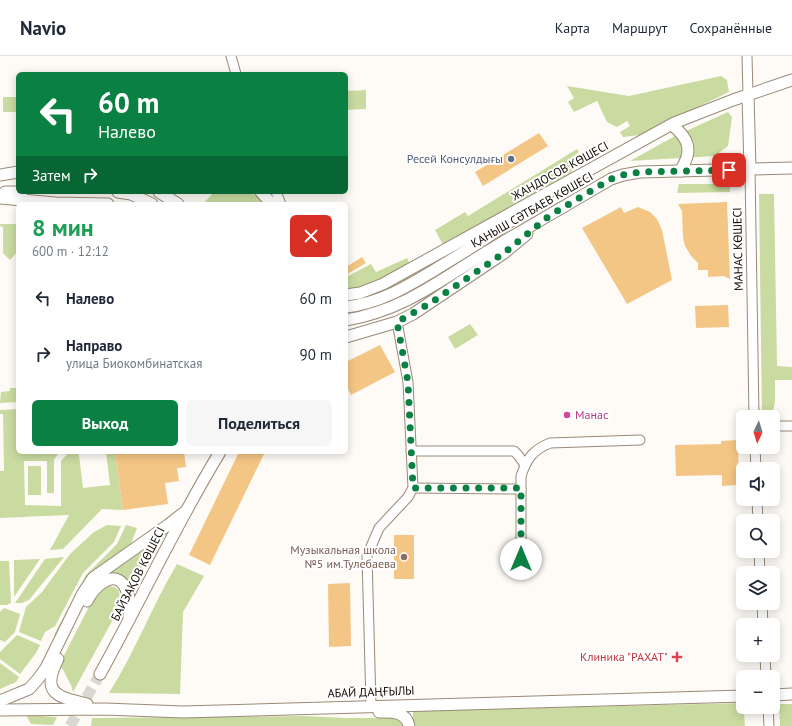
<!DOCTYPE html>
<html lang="ru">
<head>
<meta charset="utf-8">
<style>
	:root { --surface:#fff; --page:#f6f6f7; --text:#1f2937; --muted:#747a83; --line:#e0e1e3; --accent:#0b8043 }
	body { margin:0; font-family:"PT Sans",sans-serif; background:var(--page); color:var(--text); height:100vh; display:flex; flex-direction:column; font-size:15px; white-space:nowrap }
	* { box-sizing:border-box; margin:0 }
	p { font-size:13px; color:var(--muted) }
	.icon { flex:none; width:22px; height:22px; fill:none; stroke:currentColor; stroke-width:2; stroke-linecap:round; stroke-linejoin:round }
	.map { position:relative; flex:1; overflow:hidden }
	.panel { position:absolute; left:16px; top:146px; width:332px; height:252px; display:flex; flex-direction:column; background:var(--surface); border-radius:6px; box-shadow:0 2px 10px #0003 }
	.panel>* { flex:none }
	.banner { position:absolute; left:16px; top:16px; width:332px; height:122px; border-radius:6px; box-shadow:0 2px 10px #0003; background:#0b8043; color:#fff; overflow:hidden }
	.needle { width:26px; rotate:184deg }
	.buttons { position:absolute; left:736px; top:354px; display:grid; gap:8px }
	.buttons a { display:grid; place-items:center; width:44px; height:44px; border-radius:6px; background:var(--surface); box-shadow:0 2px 10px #0003; font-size:20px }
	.pin { position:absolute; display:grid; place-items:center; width:34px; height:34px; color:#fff; margin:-17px; border-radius:8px; box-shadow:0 2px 6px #0006 }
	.me { position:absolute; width:44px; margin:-22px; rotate:0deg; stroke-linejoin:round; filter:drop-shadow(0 0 3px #0008) }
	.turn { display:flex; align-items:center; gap:14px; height:84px; padding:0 16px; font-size:18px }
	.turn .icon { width:52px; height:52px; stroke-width:2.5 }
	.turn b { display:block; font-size:28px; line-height:34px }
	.then { display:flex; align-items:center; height:38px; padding:0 16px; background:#0003; gap:8px; font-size:15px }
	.round { display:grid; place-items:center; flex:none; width:42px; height:42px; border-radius:6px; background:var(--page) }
	.head { display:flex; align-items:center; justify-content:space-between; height:68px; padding:0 16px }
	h1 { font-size:24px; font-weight:800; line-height:30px; color:#1e9e55 }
	.cta { display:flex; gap:8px; margin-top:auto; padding:8px 16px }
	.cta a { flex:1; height:46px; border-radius:6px; background:var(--accent); color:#fff; font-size:16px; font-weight:800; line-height:46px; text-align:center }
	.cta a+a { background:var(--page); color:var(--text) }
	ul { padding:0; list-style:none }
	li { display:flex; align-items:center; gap:12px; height:56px; padding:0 16px }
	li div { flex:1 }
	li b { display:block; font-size:15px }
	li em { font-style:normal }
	header { display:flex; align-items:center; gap:24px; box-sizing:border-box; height:56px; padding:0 20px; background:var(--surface); border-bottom:1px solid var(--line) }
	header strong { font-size:19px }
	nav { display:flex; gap:22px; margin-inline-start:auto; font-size:14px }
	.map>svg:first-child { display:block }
	.green { fill:#c9dba0 }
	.building { fill:#f4c685 }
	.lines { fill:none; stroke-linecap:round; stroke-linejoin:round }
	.major-tunnel { stroke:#dad7d3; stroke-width:11; stroke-dasharray:11 5.5; stroke-linecap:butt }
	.minor-casing { stroke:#998a76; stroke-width:11 }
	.major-casing { stroke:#998a76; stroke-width:13 }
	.minor { stroke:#fff; stroke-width:9 }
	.major { stroke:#fff; stroke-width:11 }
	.route { stroke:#0b8043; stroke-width:7; stroke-dasharray:0 12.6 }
	.service-dot { fill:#5c6f8a; stroke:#fff; stroke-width:1.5 }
	.hotel-dot { fill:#d1479c; stroke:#fff; stroke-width:1.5 }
	.education-dot { fill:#8d6e63; stroke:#fff; stroke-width:1.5 }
	.health-dot { fill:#e0444e; stroke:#fff; stroke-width:1.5 }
	.labels { text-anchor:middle; stroke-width:4; stroke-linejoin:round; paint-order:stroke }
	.service-label { font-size:12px; fill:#4e5e75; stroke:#fff; text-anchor:end }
	.street-label { font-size:12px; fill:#100a04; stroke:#fff }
	.hotel-label { font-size:12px; fill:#b23c85; stroke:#fff; text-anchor:start }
	.education-label { font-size:12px; fill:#785e54; stroke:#fff; text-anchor:end }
	.health-label { font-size:12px; fill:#be3a42; stroke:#fff; text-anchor:end }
</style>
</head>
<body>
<header>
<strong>Navio</strong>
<nav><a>Карта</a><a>Маршрут</a><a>Сохранённые</a></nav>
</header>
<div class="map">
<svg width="792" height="670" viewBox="0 0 792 670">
	<rect width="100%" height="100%" fill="#fefbf7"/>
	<g class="green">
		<path d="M721 20 727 24 729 36 640 79 623 81 620 76 630 70 627 65 617 71 607 66 597 45 574 56 568 46 574 42 567 30 629 40Z"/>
		<path d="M366 34V53L346 54V35Z"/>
		<rect x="3" y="41" width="15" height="15"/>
		<path d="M728 56 732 61 728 90 715 100 630 105 675 80Z"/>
		<path d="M577 93 579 96 569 104 574 112 567 122 445 192 435 174 465 156 468 160Z"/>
		<path d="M679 128H730V136L677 137Z"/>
		<path d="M214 136C235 136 251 130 266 148H203Z"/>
		<path d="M759 138H774L777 310 792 311V324H775V346L772 360 762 361Z"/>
		<path d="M0 168H18V195L10 204 3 197V171L0 170Z"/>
		<path d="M407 202 411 210 346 236V221L371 208 376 216Z"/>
		<path d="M470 268 478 279 455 293 448 281Z"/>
		<path d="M10 332H18V346L0 347 1 336 10 335Z"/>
		<path d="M18 353V396H59L54 404V437H47V405H24L25 449 61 450V405L69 396H75L79 399 83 432 110 429 106 396H115L123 454 102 453 63 493 50 494 69 459 0 462V415H4L3 358H0V354Z"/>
		<rect x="28" y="410" width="13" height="29"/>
		<path d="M107 469 121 470 114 486 83 517 55 570 45 576 41 585 19 576 26 551 42 536 70 498 94 476Z"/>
		<path d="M126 469 137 472 131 488 90 521 57 580 54 579 86 519 117 488Z"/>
		<path d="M154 488 131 531 124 522 108 517Z"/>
		<path d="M64 501 29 544 22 547H15L45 503Z"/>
		<path d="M40 503 14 541V504Z"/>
		<path d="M0 505H9L11 547 7 549H0Z"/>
		<path d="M177 508 204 520 183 556 180 638 109 637C135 596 152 550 177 508Z"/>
		<path d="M108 530 115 531 119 535 121 549 73 636 71 629 62 612 56 615 94 541 101 531Z"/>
		<path d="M4 552 20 558 15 576 5 586 0 584V556Z"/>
		<path d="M17 579 40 589 36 597 20 618 0 603V596Z"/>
		<path d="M0 607 19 621 16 626 0 633Z"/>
		<path d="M743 647 745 670H413V655Z"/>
		<path d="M779 648H792V670H780Z"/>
		<path d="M26 659 57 661 53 669 31 668Z"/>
		<path d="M304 660 346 662H392L400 665 403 670H91L92 662Z"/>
	</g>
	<g class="building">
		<path d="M539 77 548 90 483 130 475 116Z"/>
		<path d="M727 146 730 223 724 220 708 221V214H698V207L691 200 685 190 683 182 682 155 678 148Z"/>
		<path d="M621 151 624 157 638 151 650 156 657 163 662 174 672 224 627 248 582 172Z"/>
		<path d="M362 201 366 207 346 219V211Z"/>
		<path d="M728 249 729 271 696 272 695 250Z"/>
		<path d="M380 289 395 316 351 339 346 329V306Z"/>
		<path d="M738 384 739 429 722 430V419L676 420 675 389 721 388V385Z"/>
		<path d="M115 396H184L186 411 177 412 179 425 165 427 168 448 123 454Z"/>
		<path d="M239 396H265L210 509 189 499Z"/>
		<rect x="394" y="479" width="20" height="44"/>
		<path d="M350 527 351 590 329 591 328 528Z"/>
	</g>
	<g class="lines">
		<path class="major-tunnel" d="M70 670 100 618"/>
		<g class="minor-casing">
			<g id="minor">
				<path d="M231 0 236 18"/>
				<path d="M747 0 748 39"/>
				<path d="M750 113 754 361"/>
				<path d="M276 136 281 148"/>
				<path d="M773 370H792"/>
				<path d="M755 391 756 413"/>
				<path d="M411 395H514L518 399 525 409"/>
				<path d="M413 432 521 433"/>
				<path d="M757 443 758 465"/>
				<path d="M759 495 760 517"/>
				<path d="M521 503V420C527 402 533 394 550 387L640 384"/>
				<path d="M762 547 763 569"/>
				<path d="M765 599 766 621"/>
				<path d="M371 649 367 500 379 472 408 441 413 432 408 326 397 266"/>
				<path d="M768 651 769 670"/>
			</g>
		</g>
		<g class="major-casing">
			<g id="major">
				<path d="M748 39 750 113"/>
				<path d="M672 69C690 83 693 96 680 115"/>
				<path d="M0 119 18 116"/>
				<path d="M5 136H22"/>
				<path d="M118 136 131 138 152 148"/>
				<path d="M159 136 178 148"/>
				<path d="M261 136 272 148"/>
				<path d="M0 142 55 147 108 148"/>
				<path d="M346 239 360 237 383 228 674 67 733 44 792 24"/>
				<path d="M346 251C382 247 411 228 441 210 466 195 490 180 514 163"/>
				<path d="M346 264C406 254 444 221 495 191 533 168 572 146 611 123L623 119 640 116 792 112"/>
				<path d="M346 281 397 266 413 258 504 197 527 178"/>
				<path d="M87 545C94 531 115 510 126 533 131 542 129 555 129 564"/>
				<path d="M58 603C40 638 58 641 87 648"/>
				<path d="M100 618C141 544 176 468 220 396"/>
				<path d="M773 639 792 638"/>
				<path d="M0 645 29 633 38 623 46 612 83 537 93 522 168 469 186 455"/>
				<path d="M0 654 105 653 183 656 743 640"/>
				<path d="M379 656C392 656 406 655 409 670"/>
			</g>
		</g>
		<use href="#minor" class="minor"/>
		<use href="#major" class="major"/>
	</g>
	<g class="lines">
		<path class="route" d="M521 503V432H413L408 326 397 266 429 248 504 197 549 160 611 123 623 119 640 116 729 114"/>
	</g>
	<circle class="service-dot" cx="511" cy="103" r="4"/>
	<circle class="hotel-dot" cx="567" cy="359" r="4"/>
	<circle class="education-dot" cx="404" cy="501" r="4"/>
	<path class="health-dot" d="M675 595h4v4h4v4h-4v4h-4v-4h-4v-4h4z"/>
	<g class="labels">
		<g class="service-label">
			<text x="503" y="107">Ресей Консулдығы</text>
		</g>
		<g class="street-label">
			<text transform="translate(560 115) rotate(-29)" y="4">ЖАНДОСОВ КӨШЕСІ</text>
			<text transform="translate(532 154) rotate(-30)" y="4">ҚАНЫШ СӘТБАЕВ КӨШЕСІ</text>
			<text transform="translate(738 193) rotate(-91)" y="4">МАНАС КӨШЕСІ</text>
			<text transform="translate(138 518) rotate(-63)" y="4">БАЙЗАҚОВ КӨШЕСІ</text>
			<text transform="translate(371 636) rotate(-2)" y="4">АБАЙ ДАҢҒЫЛЫ</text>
		</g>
		<g class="hotel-label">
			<text x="575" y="363">Манас</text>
		</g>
		<g class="education-label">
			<text x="396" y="498">Музыкальная школа<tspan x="396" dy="14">№5 им.Тулебаева</tspan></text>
		</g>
		<g class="health-label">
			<text x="668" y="605">Клиника "РАХАТ"</text>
		</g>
	</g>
</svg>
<div class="buttons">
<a><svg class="needle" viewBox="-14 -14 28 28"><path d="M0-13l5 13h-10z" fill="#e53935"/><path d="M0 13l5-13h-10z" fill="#747a83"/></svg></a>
<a><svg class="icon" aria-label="sound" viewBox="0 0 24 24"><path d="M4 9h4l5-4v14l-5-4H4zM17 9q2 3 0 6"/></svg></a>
<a><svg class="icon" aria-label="search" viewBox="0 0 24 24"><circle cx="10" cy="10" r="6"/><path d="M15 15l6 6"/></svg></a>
<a><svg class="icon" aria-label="layers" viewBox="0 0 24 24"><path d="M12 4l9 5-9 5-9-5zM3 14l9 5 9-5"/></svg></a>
<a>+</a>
<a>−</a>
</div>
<div class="pin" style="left:729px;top:114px;background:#d93025"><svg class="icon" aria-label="arrive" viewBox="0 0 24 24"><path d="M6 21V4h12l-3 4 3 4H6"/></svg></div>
<svg class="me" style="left:521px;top:503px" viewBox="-20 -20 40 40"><circle r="19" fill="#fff"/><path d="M0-13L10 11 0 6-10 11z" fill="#0b8043"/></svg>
<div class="banner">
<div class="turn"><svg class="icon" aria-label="left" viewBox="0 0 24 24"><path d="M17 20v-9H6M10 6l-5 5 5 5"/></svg><div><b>60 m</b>Налево</div></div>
<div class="then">Затем<svg class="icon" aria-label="right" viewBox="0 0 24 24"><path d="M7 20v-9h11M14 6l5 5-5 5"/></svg></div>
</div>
<section class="panel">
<div class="head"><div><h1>8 мин</h1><p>600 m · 12:12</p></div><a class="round" style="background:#d93025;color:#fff"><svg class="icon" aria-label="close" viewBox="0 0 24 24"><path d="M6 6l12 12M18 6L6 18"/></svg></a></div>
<ul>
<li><svg class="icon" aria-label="left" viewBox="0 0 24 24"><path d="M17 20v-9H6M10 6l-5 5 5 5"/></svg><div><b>Налево</b></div><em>60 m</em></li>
<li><svg class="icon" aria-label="right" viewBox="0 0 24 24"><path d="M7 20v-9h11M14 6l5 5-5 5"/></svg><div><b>Направо</b><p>улица Биокомбинатская</p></div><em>90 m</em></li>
</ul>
<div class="cta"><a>Выход</a><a>Поделиться</a></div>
</section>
</div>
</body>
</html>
